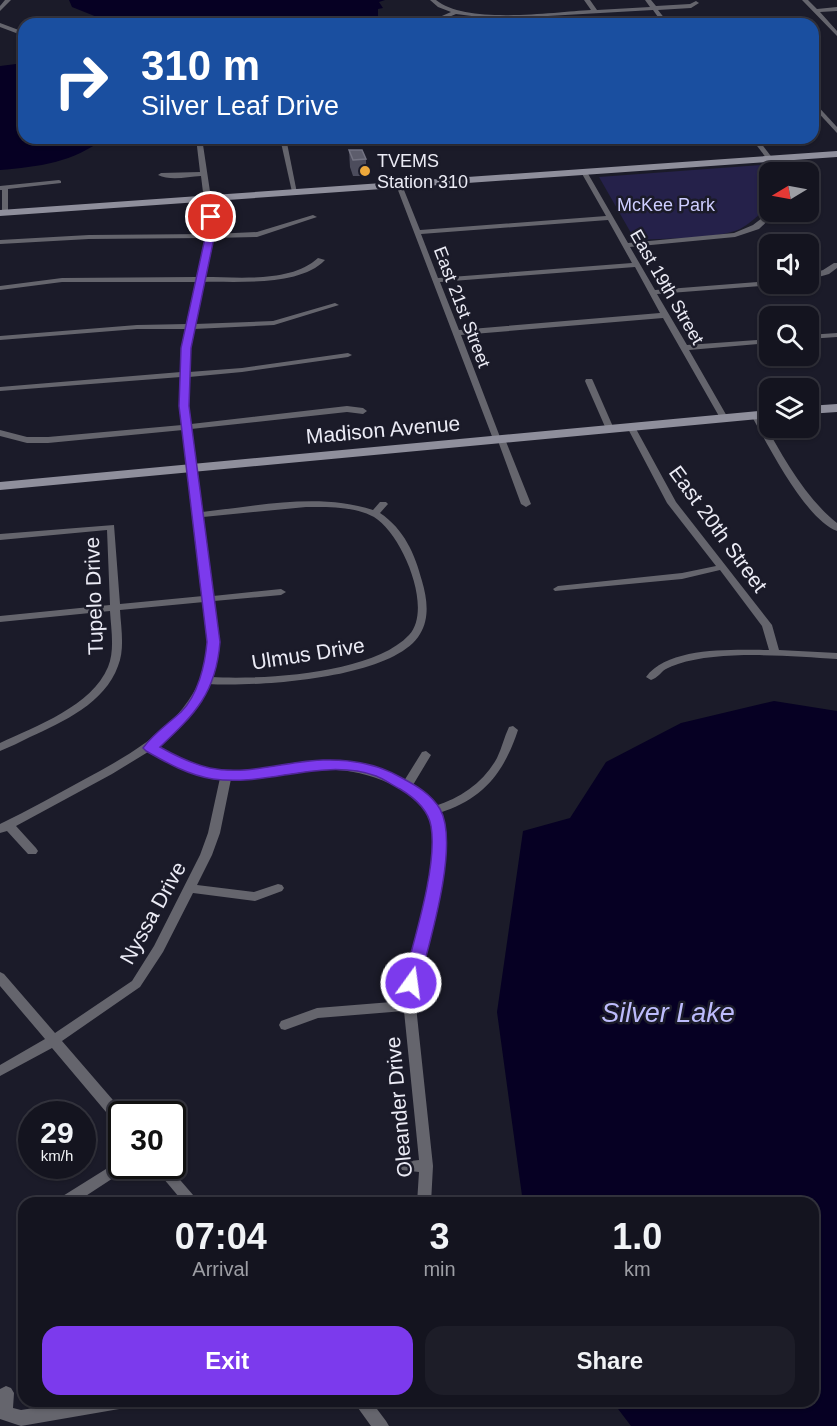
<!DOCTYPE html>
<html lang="en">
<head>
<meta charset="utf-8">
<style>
	:root { --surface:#14141f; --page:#1d1d28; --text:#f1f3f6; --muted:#9d9ea4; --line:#33333d; --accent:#7c3aed }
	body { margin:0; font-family:Arial,sans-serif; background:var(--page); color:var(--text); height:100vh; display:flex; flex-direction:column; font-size:22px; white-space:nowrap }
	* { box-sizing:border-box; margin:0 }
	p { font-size:20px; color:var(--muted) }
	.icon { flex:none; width:33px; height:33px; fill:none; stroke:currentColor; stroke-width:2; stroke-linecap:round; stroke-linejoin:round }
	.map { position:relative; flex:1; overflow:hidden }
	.drawer { position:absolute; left:18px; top:1197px; width:801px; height:210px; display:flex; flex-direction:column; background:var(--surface); border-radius:18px; box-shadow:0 2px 4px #0004,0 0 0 2px var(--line) }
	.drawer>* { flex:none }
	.guide { position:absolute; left:18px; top:18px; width:801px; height:126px; border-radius:18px; box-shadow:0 2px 4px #0004,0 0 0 2px var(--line); background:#1a4fa0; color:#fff; overflow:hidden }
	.needle { width:39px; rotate:260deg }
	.tools { position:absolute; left:759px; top:162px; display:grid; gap:12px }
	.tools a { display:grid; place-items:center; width:60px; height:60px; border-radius:12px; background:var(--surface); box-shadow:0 2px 4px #0004,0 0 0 2px var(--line); font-size:30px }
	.speed { position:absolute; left:18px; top:1101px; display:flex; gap:12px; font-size:30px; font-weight:700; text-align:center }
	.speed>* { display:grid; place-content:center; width:78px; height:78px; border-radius:50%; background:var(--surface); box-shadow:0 2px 4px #0004,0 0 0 2px var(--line); line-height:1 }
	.speed small { font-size:15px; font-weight:400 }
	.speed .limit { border:3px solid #111; border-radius:9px; background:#fff; color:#111 }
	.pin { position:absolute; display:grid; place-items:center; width:51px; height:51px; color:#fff; margin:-26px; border:3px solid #fff; border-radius:50%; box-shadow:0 2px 6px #0007 }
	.me { position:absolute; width:66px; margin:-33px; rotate:14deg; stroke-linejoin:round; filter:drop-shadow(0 0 4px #0008) }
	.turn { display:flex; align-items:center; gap:21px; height:126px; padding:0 24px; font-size:27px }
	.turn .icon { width:78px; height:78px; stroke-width:2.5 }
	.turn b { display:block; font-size:42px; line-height:51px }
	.eta { display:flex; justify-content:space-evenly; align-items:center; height:102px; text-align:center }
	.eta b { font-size:36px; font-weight:600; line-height:42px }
	.action { display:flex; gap:12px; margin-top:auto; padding:12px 24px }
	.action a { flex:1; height:69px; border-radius:18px; background:var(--accent); color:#fff; font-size:24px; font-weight:600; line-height:69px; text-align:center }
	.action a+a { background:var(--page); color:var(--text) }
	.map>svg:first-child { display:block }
	.green { fill:#25214a }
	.water { fill:#060023 }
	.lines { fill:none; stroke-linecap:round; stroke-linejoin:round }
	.street { fill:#65656d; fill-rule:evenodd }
	.secondary { fill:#8f8f9c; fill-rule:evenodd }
	.wall { fill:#4c4c5c }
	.building { fill:#5d5d6c; stroke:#737382; stroke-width:1.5 }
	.route { fill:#7c3aed; stroke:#51269a; stroke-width:1.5 }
	.poi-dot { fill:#eda83b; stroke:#1b1b29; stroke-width:2 }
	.labels { text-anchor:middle; stroke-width:5; stroke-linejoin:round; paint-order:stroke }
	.far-poi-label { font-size:18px; fill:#ebebf5; stroke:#1b1b29; text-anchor:start }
	.far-park-label { font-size:18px; fill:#ceceff; stroke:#1b1b29 }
	.far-street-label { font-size:18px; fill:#ebebf5; stroke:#1b1b29 }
	.street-label { font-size:21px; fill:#ebebf5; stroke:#1b1b29 }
	.near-water-label { font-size:27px; font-style:italic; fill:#bdbcfc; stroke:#1b1b29 }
</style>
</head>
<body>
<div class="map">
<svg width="837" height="1426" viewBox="0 0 837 1426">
	<rect width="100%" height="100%" fill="#1b1b29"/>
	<path class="green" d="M761 165 766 166 771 172 769 205C761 213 751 223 740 229 715 240 663 238 635 240L599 177Z"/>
	<g class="water">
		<path d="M69 0H385L379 2 383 8 378 9V17L372 20V24H95L102 19 72 7Z"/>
		<path d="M24 63V138H104C75 162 38 167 0 170V66Z"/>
		<path d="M774 701 837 711V1426H631L612 1401H813V1203H523L497 1012 523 831 570 818 606 762 681 723Z"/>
	</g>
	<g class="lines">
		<g class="street">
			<path d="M5 0H11L0 11V6Z"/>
			<path d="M430 0H436C466 25 553 12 591 10L584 0H590L597 10 650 7 645 0H651L656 6 690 4 696 1 699 3 691 8 658 10 669 24H663L653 10 495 19 456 14 437 22 435 21V19L451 12 438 7Z"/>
			<path d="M802 0H808L817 9 837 7V11L820 12 837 31V36Z"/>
			<path d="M0 23 24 32V36L0 27Z"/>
			<path d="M813 101 837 127V133L813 107Z"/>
			<path d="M196 138H202L215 225 213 234 257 232 313 215 317 217 257 237 212 238 204 277C239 277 291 283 318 258L325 260C299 287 238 281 203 282L195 324 273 321 335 303 339 305 274 325 194 329 190 348 189 372 242 368 348 353 352 355 348 357 242 372 189 377 188 406 191 424 347 406 363 408 367 411 363 414 347 412 191 429 202 512C257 506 319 492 373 510L380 502H386L388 504 380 513C404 529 415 554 422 581 427 598 430 618 420 634 394 679 256 687 208 684 198 710 178 729 156 747 173 756 191 767 211 770 252 776 293 763 334 763 359 763 382 770 404 781L422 752 426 751 431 755 413 785 425 794 435 806C461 798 484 782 497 758 502 748 504 737 509 727L513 726 518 730C504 773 483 799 439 813L444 827 445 849 439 889 420 972 416 1006 433 1166 431 1203H417L419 1172 402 1170 400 1166 402 1162 419 1160 404 1011 318 1018 285 1030 281 1029 279 1025 281 1021 317 1008 404 1001C406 980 410 959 415 938 423 908 441 851 431 821 426 805 412 794 397 787 377 777 358 771 336 770 300 769 266 780 231 779L220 833 212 855 197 885 254 892 278 884 282 885 284 888 282 891 255 901 193 893 163 952 140 987 62 1041 125 1114H122V1127L117 1125 52 1048 0 1076V1065L45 1039 0 986V972L4 974 55 1033 132 981 154 946 200 855 208 833 220 778C194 777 171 764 148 752L112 774 16 826 36 848 38 851 36 854H28L7 831 0 833V824C29 810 57 794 85 779 141 749 203 714 209 643 210 630 206 615 204 602L120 610C121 628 125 649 118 666 105 703 63 722 30 737 20 742 10 747 0 751V743C36 726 92 706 108 667 115 650 111 629 110 611L0 622V616L110 605 107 530 0 540V534L114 525 120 604 203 596 183 430 48 443H27L0 436V430L27 437H48L182 425 180 406 181 377 0 391V387L181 372 182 348 186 329H137L0 340V336L137 325 187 324 196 282H62L0 290V286L62 278 197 277 205 238 89 239 0 244V240L89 235 206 234 207 225 201 176C187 177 170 181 158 175L161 173 200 172ZM306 507C328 507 354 506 374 517 401 533 434 608 409 635 373 674 262 680 211 677L219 642 214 601 281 595 286 592 281 589 213 596 203 517Z"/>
			<path d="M280 138H286L297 193 292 192Z"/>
			<path d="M751 138H757L783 172H777Z"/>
			<path d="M584 170 587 172 628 243 734 233 753 225 770 212H777L759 229 735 237 630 247 655 290 770 281V284H773V285L657 294 687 345 770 339V343L689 350 728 418 724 421 720 418 663 318 461 335 500 437 505 439 531 504 526 507 521 504 498 441 493 439 396 185 399 183 402 185 420 230 606 216 581 172ZM608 220 632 263 438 278 421 234ZM635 267 660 313 459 330 440 282Z"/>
			<path d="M59 180 61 181V183L8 189V213L5 215 2 213V190H0V186Z"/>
			<path d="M834 263H837V268L829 274 808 280V275L823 270Z"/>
			<path d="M837 333V337L808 339V335Z"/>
			<path d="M586 379H592L593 381 614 429 613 431 610 432 606 429 585 381Z"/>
			<path d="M755 412 759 415C782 454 802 495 837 523V531C804 518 769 446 751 415Z"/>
			<path d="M631 424 635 427 676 502 772 625 779 650 837 653V659C792 656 721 650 678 664 673 666 666 668 662 672 658 676 656 678 651 680L646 677C669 646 734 650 769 650L762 626 720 570 682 579 555 591 553 589 558 586 682 573 716 566 667 503 627 427Z"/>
			<path d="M122 1159V1166H129L127 1169 75 1203H56L58 1199Z"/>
			<path d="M153 1166H168L200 1203H184Z"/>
			<path d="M6 1386 11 1388 14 1393 13 1408 21 1410 79 1401H133L130 1406 125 1408 21 1426 0 1419V1389Z"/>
			<path d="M353 1401H371L386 1421 389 1426H371Z"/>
		</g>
		<g class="secondary">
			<path d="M837 151V157L0 216V210Z"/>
			<path d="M837 404V412L808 414V406Z"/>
			<path d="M770 410V418L0 490V482Z"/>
		</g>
	</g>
	<path class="wall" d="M349 150 366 159V176H353L350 167Z"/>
	<path class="building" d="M349 150H362L366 159 353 160Z"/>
	<path class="route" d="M211 214 216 217 214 238 191 348 189 406 220 642C216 693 195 714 160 747 176 756 192 764 210 768 247 776 286 761 323 760 351 759 378 764 402 778 417 786 431 794 440 809 460 844 429 944 419 983L417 987 411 989 405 987 403 983C413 943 438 866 431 826 428 809 415 798 400 789 392 785 384 779 376 776 323 757 267 787 213 779 188 775 167 763 146 751L143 748C153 734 169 723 181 712 198 695 205 665 207 642L179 406 181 348 205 238 206 217Z"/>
	<circle class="poi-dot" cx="365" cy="171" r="6"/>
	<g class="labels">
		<g class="far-poi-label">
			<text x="377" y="167">TVEMS<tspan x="377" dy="21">Station 310</tspan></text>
		</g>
		<g class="far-park-label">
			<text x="666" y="211">McKee Park</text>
		</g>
		<g class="far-street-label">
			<text transform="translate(667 287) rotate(60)" y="6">East 19th Street</text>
			<text transform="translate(462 307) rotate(69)" y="6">East 21st Street</text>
		</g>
		<g class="street-label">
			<text transform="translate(383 430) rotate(-5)" y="7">Madison Avenue</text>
			<text transform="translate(718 529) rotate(54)" y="7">East 20th Street</text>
			<text transform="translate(94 596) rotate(-92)" y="7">Tupelo Drive</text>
			<text transform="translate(308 654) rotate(-9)" y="7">Ulmus Drive</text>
			<text transform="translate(153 913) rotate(-61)" y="7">Nyssa Drive</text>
			<text transform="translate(399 1107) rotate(-95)" y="7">Oleander Drive</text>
		</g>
		<g class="near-water-label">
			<text x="668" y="1022">Silver Lake</text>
		</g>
	</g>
</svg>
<div class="tools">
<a><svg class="needle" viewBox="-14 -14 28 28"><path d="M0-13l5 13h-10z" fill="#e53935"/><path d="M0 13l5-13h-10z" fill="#9d9ea4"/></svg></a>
<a><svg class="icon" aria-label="sound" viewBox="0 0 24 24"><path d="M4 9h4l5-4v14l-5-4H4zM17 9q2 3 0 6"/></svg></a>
<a><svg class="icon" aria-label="search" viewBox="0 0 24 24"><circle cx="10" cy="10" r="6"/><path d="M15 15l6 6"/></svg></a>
<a><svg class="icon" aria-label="layers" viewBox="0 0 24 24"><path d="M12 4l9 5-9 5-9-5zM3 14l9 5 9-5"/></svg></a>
</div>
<div class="speed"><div>29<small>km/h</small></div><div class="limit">30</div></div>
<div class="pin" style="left:211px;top:217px;background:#d93025"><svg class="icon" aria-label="arrive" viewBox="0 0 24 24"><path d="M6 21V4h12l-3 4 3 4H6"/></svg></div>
<svg class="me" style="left:411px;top:983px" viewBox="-20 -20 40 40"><circle r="17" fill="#7c3aed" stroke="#fff" stroke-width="3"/><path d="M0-11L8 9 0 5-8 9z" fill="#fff"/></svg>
<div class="guide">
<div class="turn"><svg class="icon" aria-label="right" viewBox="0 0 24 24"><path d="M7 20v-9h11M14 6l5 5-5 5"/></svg><div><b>310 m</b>Silver Leaf Drive</div></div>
</div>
<section class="drawer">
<div class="eta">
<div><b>07:04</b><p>Arrival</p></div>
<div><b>3</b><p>min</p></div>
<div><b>1.0</b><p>km</p></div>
</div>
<div class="action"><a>Exit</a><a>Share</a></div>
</section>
</div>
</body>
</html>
